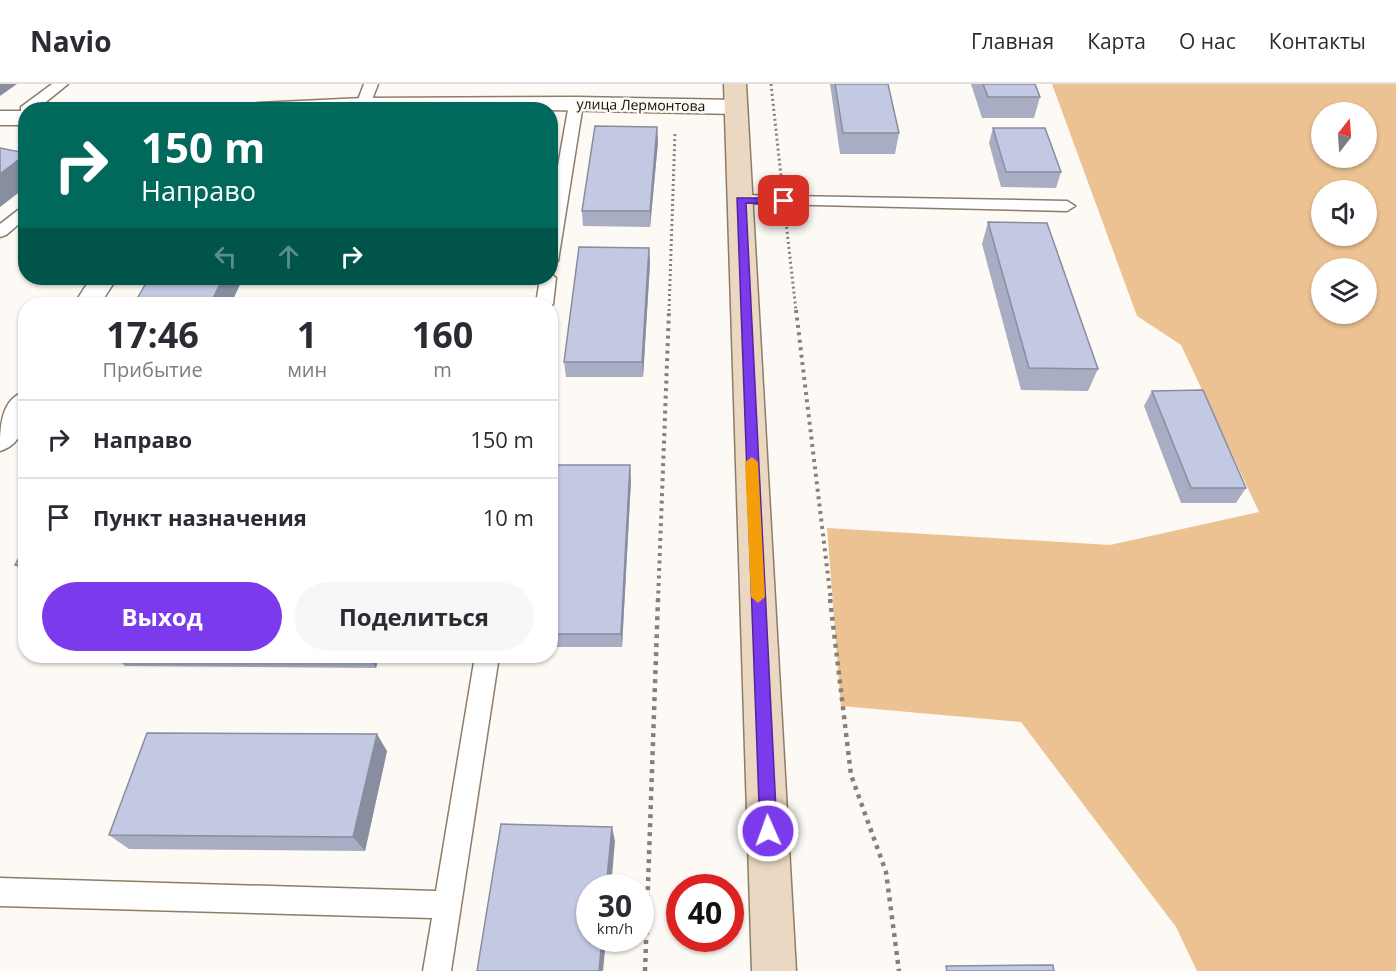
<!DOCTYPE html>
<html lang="ru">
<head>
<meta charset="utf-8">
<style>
	:root { --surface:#fff; --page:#f7f7f7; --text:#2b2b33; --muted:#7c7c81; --line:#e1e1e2; --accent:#7c3aed }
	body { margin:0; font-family:"Open Sans",sans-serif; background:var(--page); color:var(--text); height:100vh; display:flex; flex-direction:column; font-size:22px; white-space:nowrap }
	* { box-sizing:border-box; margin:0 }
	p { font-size:20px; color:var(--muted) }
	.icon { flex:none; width:33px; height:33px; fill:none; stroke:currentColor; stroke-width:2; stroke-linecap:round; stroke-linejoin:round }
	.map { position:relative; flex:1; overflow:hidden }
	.drawer { position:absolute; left:18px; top:213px; width:540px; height:366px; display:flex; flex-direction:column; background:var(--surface); border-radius:24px; box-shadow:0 2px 4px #0004 }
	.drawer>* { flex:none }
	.banner { position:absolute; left:18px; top:18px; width:540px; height:183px; border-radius:24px; box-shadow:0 2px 4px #0004; background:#00695c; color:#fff; overflow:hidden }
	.needle { width:39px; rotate:17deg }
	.tools { position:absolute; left:1311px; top:18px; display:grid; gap:12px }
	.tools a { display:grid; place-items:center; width:66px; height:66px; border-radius:50%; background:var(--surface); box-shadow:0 2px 4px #0004; font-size:30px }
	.speed { position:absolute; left:576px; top:790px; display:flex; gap:12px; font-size:30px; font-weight:700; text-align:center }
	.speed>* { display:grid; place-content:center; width:78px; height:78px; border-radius:50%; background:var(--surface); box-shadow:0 2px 4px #0004; line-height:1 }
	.speed small { font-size:15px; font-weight:400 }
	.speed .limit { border:9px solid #d22; background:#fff; color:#111 }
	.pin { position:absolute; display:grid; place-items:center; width:51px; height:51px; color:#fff; margin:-26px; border-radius:12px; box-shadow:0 3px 9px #0006 }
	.me { position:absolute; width:66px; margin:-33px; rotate:358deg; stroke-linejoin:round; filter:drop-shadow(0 0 4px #0008) }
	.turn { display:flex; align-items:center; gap:21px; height:126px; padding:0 24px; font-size:27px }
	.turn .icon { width:78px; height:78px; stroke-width:2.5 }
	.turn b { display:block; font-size:42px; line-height:51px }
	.lanes { display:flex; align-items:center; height:57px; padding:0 24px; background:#0003; justify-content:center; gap:30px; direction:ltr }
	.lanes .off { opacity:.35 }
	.eta { display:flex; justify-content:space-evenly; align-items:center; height:102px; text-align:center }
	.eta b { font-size:36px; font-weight:700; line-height:42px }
	.action { display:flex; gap:12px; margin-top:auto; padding:12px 24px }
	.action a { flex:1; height:69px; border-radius:36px; background:var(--accent); color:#fff; font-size:24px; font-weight:700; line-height:69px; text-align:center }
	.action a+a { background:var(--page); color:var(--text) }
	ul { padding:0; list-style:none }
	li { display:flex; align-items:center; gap:18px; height:78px; padding:0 24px; border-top:2px solid var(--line) }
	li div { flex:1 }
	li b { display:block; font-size:22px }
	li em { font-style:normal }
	header { display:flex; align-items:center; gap:36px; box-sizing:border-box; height:84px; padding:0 30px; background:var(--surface); border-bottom:2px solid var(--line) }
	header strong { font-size:28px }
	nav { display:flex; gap:33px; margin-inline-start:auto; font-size:21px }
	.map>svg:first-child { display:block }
	.green { fill:#ecc293; fill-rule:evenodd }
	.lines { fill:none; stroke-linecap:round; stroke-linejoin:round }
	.lane-casing { stroke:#8e7c68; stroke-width:3 }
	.street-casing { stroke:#8e7c68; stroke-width:3 }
	.secondary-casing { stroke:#8e7c68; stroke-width:3 }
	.path-far2 { stroke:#85807a; stroke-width:3; stroke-dasharray:2 3; stroke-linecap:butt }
	.path-far1 { stroke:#85807a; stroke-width:4; stroke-dasharray:3 4.5; stroke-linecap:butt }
	.path { stroke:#85807a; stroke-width:4.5; stroke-dasharray:4 5; stroke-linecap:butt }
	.lane { fill:#fff; fill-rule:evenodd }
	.street { fill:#fff; fill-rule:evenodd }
	.secondary { fill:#ead8c2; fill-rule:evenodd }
	.wall { fill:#a8adc3 }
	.shaded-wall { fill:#888d9f }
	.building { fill:#c3c9e3; stroke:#888d9f; stroke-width:1.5 }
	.route { fill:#7c3aed; stroke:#51269a; stroke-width:1.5 }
	.slow { fill:#f59e0b }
	.labels { text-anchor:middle; stroke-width:5; stroke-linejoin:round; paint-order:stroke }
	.far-street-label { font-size:14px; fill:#110b04; stroke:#fdf9f4 }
</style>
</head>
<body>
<header>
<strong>Navio</strong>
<nav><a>Главная</a><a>Карта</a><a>О нас</a><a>Контакты</a></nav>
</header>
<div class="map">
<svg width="1396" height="887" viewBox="0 0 1396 887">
	<rect width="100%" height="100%" fill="#fdf9f4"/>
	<path class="green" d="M1052 0H1396V887H1197L1176 843 1021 638 841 622 827 444 1110 461 1259 428 1181 261 1137 232ZM1322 28H1366V74H1322ZM1322 106H1366V152H1322ZM1322 184H1366V230H1322Z"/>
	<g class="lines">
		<g class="lane-casing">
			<g id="lane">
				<path d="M52 0H68L36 26H26V30L21 29V23Z"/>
				<path d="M364 0H378L370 21 363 25 356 21Z"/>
				<path d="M576 16 583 20 558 177 550 182V127L569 20Z"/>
				<path d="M740 111 1067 117 1075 122 1067 127 735 119 732 116 735 113Z"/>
				<path d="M26 120V134L6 151 0 153V140Z"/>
				<path d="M550 189 556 194 553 220 550 223V220H536L540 194H550Z"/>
				<path d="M475 572H499L451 887H423L432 834 0 822V794L436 807Z"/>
			</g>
		</g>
		<g class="street-casing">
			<g id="street">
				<path d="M576 13 736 16 744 18 747 23 744 28 736 30 550 26H247L250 21 258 19 363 14Z"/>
				<rect x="0" y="27" width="26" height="14"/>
				<path d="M91 194H117L100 220H74Z"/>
				<path d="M26 307C26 330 27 359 0 367 0 344 0 315 26 307Z"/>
			</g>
		</g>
		<g class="secondary-casing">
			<path id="secondary" d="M724 0H746L796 887H752Z"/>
		</g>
		<g class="path-far2">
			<path d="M771 0 781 92"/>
			<path d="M786 138 796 227"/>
			<path d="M669 227 675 48"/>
		</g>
		<g class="path-far1">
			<path d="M796 226 831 517"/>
			<path d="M658 517 669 226"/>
		</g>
		<g class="path">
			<path d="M830 515 851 691 886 788 899 887"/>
			<path d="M645 887 658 515"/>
		</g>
		<use href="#lane" class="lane"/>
		<use href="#street" class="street"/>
		<use href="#secondary" class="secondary"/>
	</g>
	<g class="wall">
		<path d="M830 0H888L899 49 895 70H840Z"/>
		<path d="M971 0H1035L1040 13 1034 34H982Z"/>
		<path d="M657 43 658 58 650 143 583 142 582 127Z"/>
		<path d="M993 44 1061 88 1056 104 1001 103 989 59Z"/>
		<path d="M988 138 1098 285 1088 307 1021 306 982 160Z"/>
		<path d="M649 164 650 179 643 293H566L564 278Z"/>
		<path d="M1152 307 1246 404 1236 419H1181L1144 322Z"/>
		<path d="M550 390 631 396 622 563H550Z"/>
		<path d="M26 461V491L15 481Z"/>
		<path d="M114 572H379L376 584 125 582Z"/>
		<path d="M387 667 365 767 129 765 109 751Z"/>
	</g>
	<g class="shaded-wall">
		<path d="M0 0H17L0 12Z"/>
		<path d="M657 43 658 58 650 143V127Z"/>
		<path d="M554 44 555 52 550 68V56Z"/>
		<path d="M26 70V103L0 123V90Z"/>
		<path d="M649 164 650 179 643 293 642 278Z"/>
		<path d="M223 194H243L231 220H210Z"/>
		<path d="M630 381 631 396 622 563 621 550Z"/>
		<path d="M368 572H379L376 584Z"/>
		<path d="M377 650 387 667 365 767 353 753Z"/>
		<path d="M612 743 615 757 611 804H606Z"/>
		<path d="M602 855H606L603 887H599Z"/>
	</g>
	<g class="building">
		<path d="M835 0H888L899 49H843Z"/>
		<path d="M983 0H1035L1040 13H988Z"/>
		<path d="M595 42 657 43 650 127H582Z"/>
		<path d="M550 44H554L550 56Z"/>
		<path d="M993 44H1045L1061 88H1006Z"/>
		<path d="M0 64 26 69V70L0 90Z"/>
		<path d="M988 138 1047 139 1098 285 1029 284Z"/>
		<path d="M579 163 649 164 642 278H564Z"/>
		<path d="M149 194H223L210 220H134Z"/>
		<path d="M1203 306 1246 404H1191L1152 307Z"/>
		<path d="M552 381H630L621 550H550V390Z"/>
		<path d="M26 461V480L15 481Z"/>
		<path d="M147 649 377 650 353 753 109 751Z"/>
		<path d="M501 740 612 743 606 804H590V855H602L599 887H477Z"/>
		<path d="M1053 881 1054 887H947L946 882Z"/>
	</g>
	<path class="route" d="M737 114H784L789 117 784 120 746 119 777 747 774 753 768 755 762 753 760 747Z"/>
	<path class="slow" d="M752 373 758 378 765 513 758 519 751 513 745 378Z"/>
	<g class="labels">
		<g class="far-street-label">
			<text transform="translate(641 21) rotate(1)" y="5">улица Лермонтова</text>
		</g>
	</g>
</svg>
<div class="tools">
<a><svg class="needle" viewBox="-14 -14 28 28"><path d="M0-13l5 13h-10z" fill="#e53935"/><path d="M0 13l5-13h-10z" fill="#7c7c81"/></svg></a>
<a><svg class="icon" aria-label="sound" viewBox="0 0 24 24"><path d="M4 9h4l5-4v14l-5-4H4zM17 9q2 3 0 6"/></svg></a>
<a><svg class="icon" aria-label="layers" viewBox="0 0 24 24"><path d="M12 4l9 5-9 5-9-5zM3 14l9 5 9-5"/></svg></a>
</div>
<div class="speed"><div>30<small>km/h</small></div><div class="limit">40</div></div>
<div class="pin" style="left:784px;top:117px;background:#d93025"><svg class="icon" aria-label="arrive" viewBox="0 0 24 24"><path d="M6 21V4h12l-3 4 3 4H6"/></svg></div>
<svg class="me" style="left:768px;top:747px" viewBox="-20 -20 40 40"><circle r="17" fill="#7c3aed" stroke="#fff" stroke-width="3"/><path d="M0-11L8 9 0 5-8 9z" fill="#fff"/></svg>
<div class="banner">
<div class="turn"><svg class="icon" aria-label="right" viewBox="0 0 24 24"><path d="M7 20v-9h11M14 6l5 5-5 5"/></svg><div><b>150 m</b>Направо</div></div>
<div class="lanes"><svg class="icon off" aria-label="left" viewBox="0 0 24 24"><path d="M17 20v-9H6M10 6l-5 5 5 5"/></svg><svg class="icon off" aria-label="ahead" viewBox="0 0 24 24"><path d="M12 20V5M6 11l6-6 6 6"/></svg><svg class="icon" aria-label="right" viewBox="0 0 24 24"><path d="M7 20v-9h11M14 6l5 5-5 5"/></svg></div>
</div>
<section class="drawer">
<div class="eta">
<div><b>17:46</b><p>Прибытие</p></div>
<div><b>1</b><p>мин</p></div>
<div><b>160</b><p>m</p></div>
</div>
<ul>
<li><svg class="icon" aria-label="right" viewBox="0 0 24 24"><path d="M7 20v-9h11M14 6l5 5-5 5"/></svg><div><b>Направо</b></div><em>150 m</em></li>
<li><svg class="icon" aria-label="arrive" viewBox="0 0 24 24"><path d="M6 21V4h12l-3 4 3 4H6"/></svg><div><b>Пункт назначения</b></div><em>10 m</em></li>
</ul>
<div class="action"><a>Выход</a><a>Поделиться</a></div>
</section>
</div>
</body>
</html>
